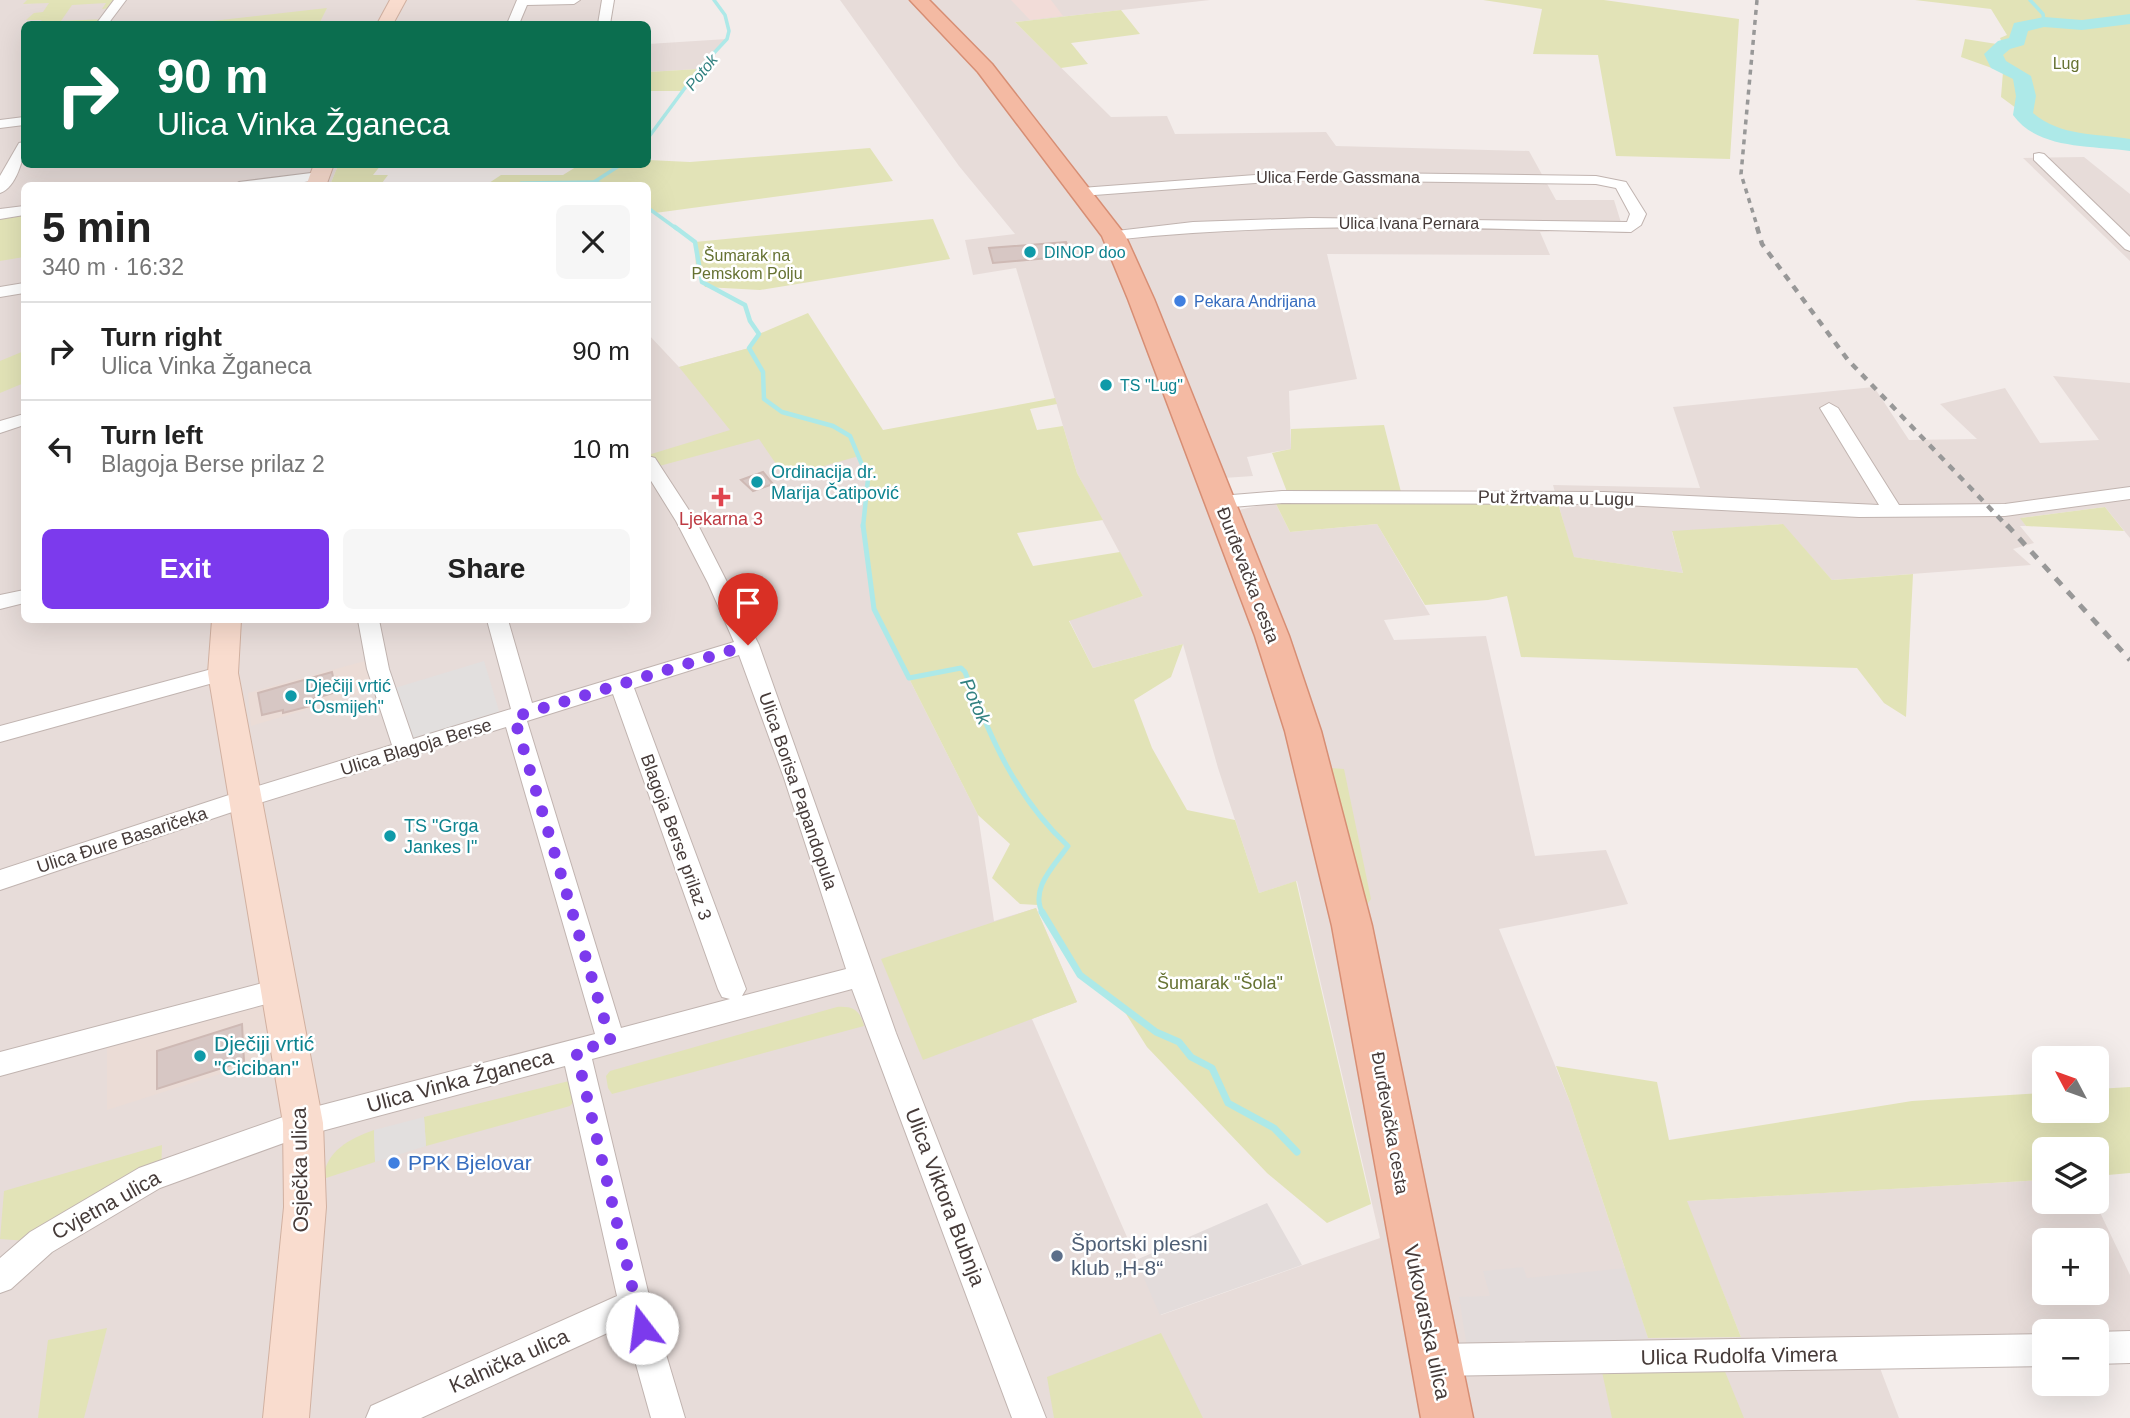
<!DOCTYPE html>
<html lang="en">
<head>
<meta charset="utf-8">
<style>
	:root { --surface:#fff; --page:#f6f6f6; --text:#222; --muted:#767676; --line:#e0e0e0; --accent:#7c3aed }
	body { margin:0; font-family:Arial,sans-serif; background:var(--page); color:var(--text); height:100vh; display:flex; flex-direction:column; font-size:26px; white-space:nowrap }
	* { box-sizing:border-box; margin:0 }
	p { font-size:23px; color:var(--muted) }
	.icon { flex:none; width:38px; height:38px; fill:none; stroke:currentColor; stroke-width:2; stroke-linecap:round; stroke-linejoin:round }
	.map { position:relative; flex:1; overflow:hidden }
	.panel { position:absolute; left:21px; top:182px; width:630px; height:441px; display:flex; flex-direction:column; background:var(--surface); border-radius:10px; box-shadow:0 7px 28px #0002 }
	.panel>* { flex:none }
	.top-card { position:absolute; left:21px; top:21px; width:630px; height:147px; border-radius:10px; box-shadow:0 7px 28px #0002; background:#0b6e4f; color:#fff; overflow:hidden }
	.needle { width:46px; rotate:311deg }
	.fabs { position:absolute; left:2032px; top:1046px; display:grid; gap:14px }
	.fabs a { display:grid; place-items:center; width:77px; height:77px; border-radius:10px; background:var(--surface); box-shadow:0 7px 28px #0002; font-size:35px }
	.pin { position:absolute; display:grid; place-items:center; width:60px; height:60px; color:#fff; margin:-72px -30px; border-radius:50% 50% 50% 0; rotate:-45deg; box-shadow:0 0 7px #0007 }
	.pin .icon { rotate:45deg }
	.me { position:absolute; width:77px; margin:-38px; rotate:345deg; stroke-linejoin:round; filter:drop-shadow(0 0 5px #0008) }
	.turn { display:flex; align-items:center; gap:24px; height:147px; padding:0 21px; font-size:32px }
	.turn .icon { width:91px; height:91px; stroke-width:2.5 }
	.turn b { display:block; font-size:49px; line-height:60px }
	.round { display:grid; place-items:center; flex:none; width:74px; height:74px; border-radius:10px; background:var(--page) }
	.summary { display:flex; align-items:center; justify-content:space-between; height:119px; padding:0 21px }
	h1 { font-size:42px; font-weight:600; line-height:52px }
	.button { display:flex; gap:14px; margin-top:auto; padding:14px 21px }
	.button a { flex:1; height:80px; border-radius:10px; background:var(--accent); color:#fff; font-size:28px; font-weight:600; line-height:80px; text-align:center }
	.button a+a { background:var(--page); color:var(--text) }
	ul { padding:0; list-style:none }
	li { display:flex; align-items:center; gap:21px; height:98px; padding:0 21px; border-top:2px solid var(--line) }
	li div { flex:1 }
	li b { display:block; font-size:26px }
	li em { font-style:normal }
	.map>svg:first-child { display:block }
	.residential { fill:#e7dcd9; fill-rule:evenodd }
	.commercial { fill:#f2dcd8 }
	.industrial { fill:#e3dcdb }
	.education { fill:#ebdcd6 }
	.green { fill:#e2e3b7 }
	.parking { fill:#e2dfde }
	.lines { fill:none; stroke-linecap:round; stroke-linejoin:round }
	.stream-far3 { stroke:#ade9e8; stroke-width:3.5 }
	.stream-far2 { stroke:#ade9e8; stroke-width:4.5 }
	.stream-far1 { stroke:#ade9e8; stroke-width:5 }
	.stream { stroke:#ade9e8; stroke-width:7 }
	.river { fill:#ade9e8; fill-rule:evenodd }
	.building { fill:#d7c7c4; stroke:#ceb9b4; stroke-width:2 }
	.street-casing { stroke:#c1b4b0; stroke-width:2 }
	.secondary-casing { stroke:#d1b0a0; stroke-width:2 }
	.primary-casing { stroke:#d78e74; stroke-width:3 }
	.street { fill:#fff; fill-rule:evenodd }
	.secondary { fill:#f9dcce; fill-rule:evenodd }
	.primary { fill:#f4baa3; fill-rule:evenodd }
	.rail-far2 { stroke:#989898; stroke-width:3.5; stroke-dasharray:5 5; stroke-linecap:butt }
	.rail-far1 { stroke:#989898; stroke-width:4.5; stroke-dasharray:7 7; stroke-linecap:butt }
	.rail { stroke:#989898; stroke-width:5; stroke-dasharray:9 9; stroke-linecap:butt }
	.route { stroke:#7c3aed; stroke-width:12; stroke-dasharray:0 21.6 }
	.culture-dot { fill:#0f9aa8; stroke:#fff; stroke-width:2.5 }
	.shop-dot { fill:#3f7fe0; stroke:#fff; stroke-width:2.5 }
	.health-dot { fill:#e0444e; stroke:#fff; stroke-width:2.5 }
	.service-dot { fill:#5c6f8a; stroke:#fff; stroke-width:2.5 }
	.labels { text-anchor:middle; stroke-width:5; stroke-linejoin:round; paint-order:stroke }
	.far-park-label { font-size:16px; fill:#667232; stroke:#fff }
	.far-water-label { font-size:16px; font-style:italic; fill:#328281; stroke:#fff }
	.far-street-label { font-size:16px; fill:#463b39; stroke:#fff }
	.far-culture-label { font-size:16px; fill:#0d838f; stroke:#fff; text-anchor:start }
	.far-shop-label { font-size:16px; fill:#366cbe; stroke:#fff; text-anchor:start }
	.culture-label { font-size:18px; fill:#0d838f; stroke:#fff; text-anchor:start }
	.street-label { font-size:18px; fill:#463b39; stroke:#fff }
	.health-label { font-size:18px; fill:#be3a42; stroke:#fff }
	.park-label { font-size:18px; fill:#667232; stroke:#fff }
	.water-label { font-size:19px; font-style:italic; fill:#328281; stroke:#fff }
	.near-culture-label { font-size:21px; fill:#0d838f; stroke:#fff; text-anchor:start }
	.near-street-label { font-size:21px; fill:#463b39; stroke:#fff }
	.near-shop-label { font-size:21px; fill:#366cbe; stroke:#fff; text-anchor:start }
	.near-service-label { font-size:21px; fill:#4e5e75; stroke:#fff; text-anchor:start }
</style>
</head>
<body>
<div class="map">
<svg width="2130" height="1418" viewBox="0 0 2130 1418">
	<rect width="100%" height="100%" fill="#f3ecea"/>
	<g class="residential">
		<path d="M0 0H608L604 24H24V164L369 165 337 168 330 185 24 186V620H648V334L679 367 749 348 850 436 868 479 864 498 863 534 874 609 978 815 994 921 1036 908 1077 1002 1032 1019 1161 1315 1380 1238 1297 881 1259 893 1218 768 1183 644 1093 668 1069 620 1143 596 1077 473 1016 268 973 275 965 240 1015 234 959 166 840 0H1210L1015 22 1111 117 1167 116 1175 134 1326 132 1336 146 1529 151 1556 200H1614L1623 229 1540 232 1550 255 1327 254 1357 379 1289 391 1291 449 1247 457 1253 476 1224 478 1225 513 1275 502 1290 532 1377 524 1430 615 1384 620 1394 640 1486 636 1535 856 1606 850 1628 904 1499 929 1570 1102 1648 1338 1741 1337 1686 1201 2044 1180V1202H2095L2130 1275V1347L2097 1348 2096 1332H2044V1349L1875 1355 1899 1418H0ZM2044 1241H2096V1293H2044Z"/>
		<path d="M727 39 699 69 648 72V44Z"/>
		<path d="M2084 157 2130 194V261L2023 158Z"/>
		<path d="M2053 376 2130 383V538L2105 507 2021 518 2026 526H2020L2034 543 2013 549 2031 565 1832 580 1782 524 1672 532 1683 573 1573 557 1553 485 1700 488 1673 407 1874 387 1909 440 1977 439 1940 404 2005 388 2040 443 2099 440Z"/>
	</g>
	<path class="commercial" d="M1011 0H1051L1063 16 1030 20Z"/>
	<g class="industrial">
		<path d="M1267 1203 1302 1265 1160 1315 1136 1260Z"/>
		<path d="M1523 1267 1527 1278 1625 1268 1648 1338 1652 1358 1469 1360 1459 1297 1490 1296 1483 1271Z"/>
	</g>
	<g class="education">
		<path d="M376 658 384 687 251 726 248 693Z"/>
		<path d="M265 993 276 1056 107 1110V1035Z"/>
	</g>
	<g class="green">
		<path d="M27 0H118L112 8 102 9 106 3 72 5 61 21 106 19 102 24H27H37L42 20H26L34 13 43 12 49 3 23 4Z"/>
		<path d="M1483 0H1604L1739 19 1730 159 1616 156 1598 55 1533 54 1542 9Z"/>
		<path d="M1915 0H2130V149L2043 128 2001 97 2003 72 1961 57 1965 39 2003 45 2000 38 2007 35 1991 9Z"/>
		<path d="M327 8 320 22 186 24Z"/>
		<path d="M1121 10 1140 34 1071 43 1088 64 1061 68 1015 22Z"/>
		<path d="M699 69 684 91H648V72Z"/>
		<path d="M870 148 893 181 655 213 648 208V186L486 185 501 175H563L579 165 648 164V160L690 162Z"/>
		<path d="M381 165 373 175H388L382 183 330 185 337 168Z"/>
		<path d="M24 211V257L0 261V214Z"/>
		<path d="M933 219 950 259 760 290 705 287 696 270 695 242Z"/>
		<path d="M808 313 883 430 1055 398 1057 404 1030 409 1037 430 1063 426 1077 473 1103 520 1017 533 1033 566 1120 552 1143 596 1069 621 1093 668 1183 644 1171 677 1134 700 1152 748 1187 810 1235 820 1259 893 1296 881 1371 1204 1327 1223 1267 1173 1147 1047 1121 1006 1080 975 1038 905 1020 904 992 878 1010 844 978 815 874 609 863 534 864 498 868 479 859 456 785 477 759 439 652 468 648 462V455L730 430 679 367 749 348 759 334Z"/>
		<path d="M24 351V383L0 393V361Z"/>
		<path d="M1384 425 1402 496 1556 497 1574 557 1683 573 1672 531 1783 524 1832 580 1913 574 1906 717 1884 703 1857 668 1521 657 1507 596 1488 600 1425 605 1377 524 1290 532 1275 502 1289 497 1272 453 1291 449V429Z"/>
		<path d="M2105 507 2124 531 2026 526 2020 518Z"/>
		<path d="M1331 768 1344 769 1371 899 1362 911Z"/>
		<path d="M1036 908 1077 1002 923 1060 881 959Z"/>
		<path d="M837 1007C853 1006 860 1010 864 1026L612 1094 608 1088 606 1076 610 1071Z"/>
		<path d="M1556 1066 1657 1082 1669 1140 1912 1101 2044 1093V1111H2096L2097 1089 2130 1087V1173L2097 1176 2096 1150H2044V1180L1687 1201 1741 1337 1648 1338 1570 1102Z"/>
		<path d="M569 1081 574 1101 570 1106 426 1146 424 1117Z"/>
		<path d="M374 1130 375 1162 323 1179C326 1151 349 1139 374 1130Z"/>
		<path d="M162 1145 161 1173 41 1242 0 1239 4 1191Z"/>
		<path d="M107 1328 84 1418H38L48 1340Z"/>
		<path d="M1161 1333 1203 1418H1054L1047 1377Z"/>
		<path d="M1719 1357 1744 1418H1612L1599 1358Z"/>
	</g>
	<g class="parking">
		<path d="M484 661 502 721 405 750 385 691Z"/>
		<path d="M424 1117 426 1146 375 1162 374 1130Z"/>
	</g>
	<g class="lines">
		<g class="stream-far3">
			<path d="M2030 0 2043 14 2044 22"/>
			<path d="M648 138 699 69 727 39 729 31 725 15 714 0"/>
			<path d="M521 183 594 182"/>
			<path d="M611 186 594 182 622 164"/>
			<path d="M648 208 677 229"/>
		</g>
		<path class="stream-far2" d="M675 227 695 242 702 282 745 305 750 321 759 334 749 348 763 372 764 399 782 412 833 426 850 436 868 479 863 527"/>
		<path class="stream-far1" d="M863 525 874 609 909 678 961 668 965 672C990 737 1016 798 1068 846 1054 866 1029 889 1043 914"/>
		<path class="stream" d="M1042 912 1080 975 1156 1032 1179 1042 1191 1057 1212 1068 1228 1103 1274 1128 1297 1152"/>
		<path class="river" d="M2130 14V24L2082 30 2044 27 2028 31 2024 45 2010 49 2003 55 2006 61 2031 76 2036 96 2033 113C2061 137 2096 133 2130 139V151C2092 145 2038 150 2013 115L2016 96 2013 79 1991 68 1984 54 1998 41 2009 38 2014 23 2044 17 2082 20Z"/>
	</g>
	<g class="building">
		<path d="M1066 242 1072 256 993 263 989 248Z"/>
		<path d="M763 472 773 484 753 491 741 480Z"/>
		<path d="M332 672 336 692 313 699 314 705 283 713V710L262 715 258 693Z"/>
		<path d="M242 1024 244 1061 157 1089V1051Z"/>
	</g>
	<g class="lines">
		<g class="street-casing">
			<g id="street">
				<path d="M114 0H126L108 24H96Z"/>
				<path d="M517 0H580L574 4 527 5 519 24H507Z"/>
				<path d="M602 0H614L610 24H598Z"/>
				<path d="M24 117V125L0 128V120Z"/>
				<path d="M24 142C25 157 16 188 0 193V176L19 143Z"/>
				<path d="M2039 153 2044 154 2130 237V251L2125 249 2034 160V154Z"/>
				<path d="M319 172 324 173 326 176 324 179 278 186H232L239 182Z"/>
				<path d="M1297 172 1596 176 1626 182 1646 214 1641 225 1631 232C1458 228 1285 221 1113 240L1108 238 1105 235 1108 232 1193 222 1311 218 1627 222 1630 214 1616 188 1596 184 1297 180 1081 196 1074 192 1081 188Z"/>
				<path d="M24 206V215L0 219V209Z"/>
				<path d="M24 283V293L0 297V287Z"/>
				<path d="M1829 403 1838 408 1899 505 2005 504 2130 487V499L2005 516 1859 517 1604 504 1282 503 1220 508 1210 502 1220 496 1282 491 1604 492 1879 505 1820 408Z"/>
				<path d="M24 414V425L0 433V421Z"/>
				<path d="M648 456 655 458 696 521 759 645 896 1033 1046 1418H1012L852 989 592 1059 651 1304 685 1418H651L625 1325 421 1418H366L371 1406 617 1296 565 1066 303 1136 160 1188 52 1252 11 1289 0 1293V1258L30 1232 139 1168 303 1110 595 1034 506 727 253 805 0 890V870L235 793 392 745 367 669 358 620H379L389 669 413 739 511 709 487 620H508L532 703 734 642 708 583 676 521 648 476ZM739 655 784 778 846 969 742 996 746 989 634 688ZM613 694 718 989 722 997 730 999 621 1028 527 721Z"/>
				<path d="M24 590V603L0 609V595Z"/>
				<path d="M223 666 231 668 234 673 231 678 0 742V726Z"/>
				<path d="M278 979 288 982 292 990 288 998 0 1076V1052Z"/>
				<path d="M2130 1331V1363L2096 1364V1332Z"/>
				<path d="M2044 1334V1366L1434 1376 1422 1371 1418 1360 1422 1349 1434 1344Z"/>
			</g>
		</g>
		<g class="secondary-casing">
			<g id="secondary">
				<path d="M390 0H406L393 24H377Z"/>
				<path d="M314 164H334L326 186H306Z"/>
				<path d="M212 620H241L238 673 323 1123 326 1207 309 1418H263L284 1207 283 1123 208 673Z"/>
			</g>
		</g>
		<g class="primary-casing">
			<path id="primary" d="M910 0H929L992 64 1125 235 1154 299 1289 636 1321 731 1372 926 1473 1418H1421L1332 926 1285 731 1255 636 1128 299 1102 236 978 72Z"/>
		</g>
		<use href="#street" class="street"/>
		<use href="#secondary" class="secondary"/>
		<use href="#primary" class="primary"/>
		<path class="rail-far2" d="M1757 0 1741 174 1758 229"/>
		<path class="rail-far1" d="M1757 227 1762 244 1848 360 2008 527"/>
		<path class="rail" d="M2007 525 2130 660"/>
	</g>
	<g class="lines">
		<path class="route" d="M642 1328 576 1051 611 1042 514 717 748 645"/>
	</g>
	<g class="culture-dot">
		<circle cx="1030" cy="252" r="7"/>
		<circle cx="1106" cy="385" r="7"/>
		<circle cx="757" cy="482" r="7"/>
		<circle cx="291" cy="696" r="7"/>
		<circle cx="390" cy="836" r="7"/>
		<circle cx="200" cy="1056" r="7"/>
	</g>
	<g class="shop-dot">
		<circle cx="1180" cy="301" r="7"/>
		<circle cx="394" cy="1163" r="7"/>
	</g>
	<path class="health-dot" d="M717.5 486.5h7v7h7v7h-7v7h-7v-7h-7v-7h7z"/>
	<circle class="service-dot" cx="1057" cy="1256" r="7"/>
	<g class="labels">
		<g class="far-park-label">
			<text x="2066" y="69">Lug</text>
			<text x="747" y="261">Šumarak na<tspan x="747" dy="18">Pemskom Polju</tspan></text>
		</g>
		<g class="far-water-label">
			<text transform="translate(701 72) rotate(-51)" y="6">Potok</text>
		</g>
		<g class="far-street-label">
			<text x="1338" y="183">Ulica Ferde Gassmana</text>
			<text x="1409" y="229">Ulica Ivana Pernara</text>
		</g>
		<g class="far-culture-label">
			<text x="1044" y="258">DINOP doo</text>
			<text x="1120" y="391">TS "Lug"</text>
		</g>
		<g class="far-shop-label">
			<text x="1194" y="307">Pekara Andrijana</text>
		</g>
		<g class="culture-label">
			<text x="771" y="478">Ordinacija dr.<tspan x="771" dy="21">Marija Čatipović</tspan></text>
			<text x="305" y="692">Dječiji vrtić<tspan x="305" dy="21">"Osmijeh"</tspan></text>
			<text x="404" y="832">TS "Grga<tspan x="404" dy="21">Jankes I"</tspan></text>
		</g>
		<g class="street-label">
			<text transform="translate(1556 498) rotate(1)" y="6">Put žrtvama u Lugu</text>
			<text transform="translate(1248 575) rotate(69)" y="6">Đurđevačka cesta</text>
			<text transform="translate(416 747) rotate(-17)" y="6">Ulica Blagoja Berse</text>
			<text transform="translate(798 791) rotate(71)" y="6">Ulica Borisa Papandopula</text>
			<text transform="translate(676 837) rotate(70)" y="6">Blagoja Berse prilaz 3</text>
			<text transform="translate(122 840) rotate(-18)" y="6">Ulica Đure Basaričeka</text>
			<text transform="translate(1390 1123) rotate(80)" y="6">Đurđevačka cesta</text>
		</g>
		<g class="health-label">
			<text x="721" y="525">Ljekarna 3</text>
		</g>
		<g class="park-label">
			<text x="1220" y="989">Šumarak "Šola"</text>
		</g>
		<g class="water-label">
			<text transform="translate(976 701) rotate(66)" y="7">Potok</text>
		</g>
		<g class="near-culture-label">
			<text x="214" y="1051">Dječiji vrtić<tspan x="214" dy="24">"Ciciban"</tspan></text>
		</g>
		<g class="near-street-label">
			<text transform="translate(460 1081) rotate(-15)" y="7">Ulica Vinka Žganeca</text>
			<text transform="translate(300 1170) rotate(-91)" y="7">Osječka ulica</text>
			<text transform="translate(945 1197) rotate(69)" y="7">Ulica Viktora Bubnja</text>
			<text transform="translate(106 1205) rotate(-29)" y="7">Cvjetna ulica</text>
			<text transform="translate(1427 1322) rotate(78)" y="7">Vukovarska ulica</text>
			<text transform="translate(1739 1356) rotate(-1)" y="7">Ulica Rudolfa Vimera</text>
			<text transform="translate(509 1361) rotate(-24)" y="7">Kalnička ulica</text>
		</g>
		<g class="near-shop-label">
			<text x="408" y="1170">PPK Bjelovar</text>
		</g>
		<g class="near-service-label">
			<text x="1071" y="1251">Športski plesni<tspan x="1071" dy="24">klub „H-8“</tspan></text>
		</g>
	</g>
</svg>
<div class="fabs">
<a><svg class="needle" viewBox="-14 -14 28 28"><path d="M0-13l5 13h-10z" fill="#e53935"/><path d="M0 13l5-13h-10z" fill="#767676"/></svg></a>
<a><svg class="icon" aria-label="layers" viewBox="0 0 24 24"><path d="M12 4l9 5-9 5-9-5zM3 14l9 5 9-5"/></svg></a>
<a>+</a>
<a>−</a>
</div>
<div class="pin" style="left:748px;top:645px;background:#d93025"><svg class="icon" aria-label="arrive" viewBox="0 0 24 24"><path d="M6 21V4h12l-3 4 3 4H6"/></svg></div>
<svg class="me" style="left:642px;top:1328px" viewBox="-20 -20 40 40"><circle r="19" fill="#fff"/><path d="M0-13L10 11 0 6-10 11z" fill="#7c3aed"/></svg>
<div class="top-card">
<div class="turn"><svg class="icon" aria-label="right" viewBox="0 0 24 24"><path d="M7 20v-9h11M14 6l5 5-5 5"/></svg><div><b>90 m</b>Ulica Vinka Žganeca</div></div>
</div>
<section class="panel">
<div class="summary"><div><h1>5 min</h1><p>340 m · 16:32</p></div><a class="round"><svg class="icon" aria-label="close" viewBox="0 0 24 24"><path d="M6 6l12 12M18 6L6 18"/></svg></a></div>
<ul>
<li><svg class="icon" aria-label="right" viewBox="0 0 24 24"><path d="M7 20v-9h11M14 6l5 5-5 5"/></svg><div><b>Turn right</b><p>Ulica Vinka Žganeca</p></div><em>90 m</em></li>
<li><svg class="icon" aria-label="left" viewBox="0 0 24 24"><path d="M17 20v-9H6M10 6l-5 5 5 5"/></svg><div><b>Turn left</b><p>Blagoja Berse prilaz 2</p></div><em>10 m</em></li>
</ul>
<div class="button"><a>Exit</a><a>Share</a></div>
</section>
</div>
</body>
</html>
